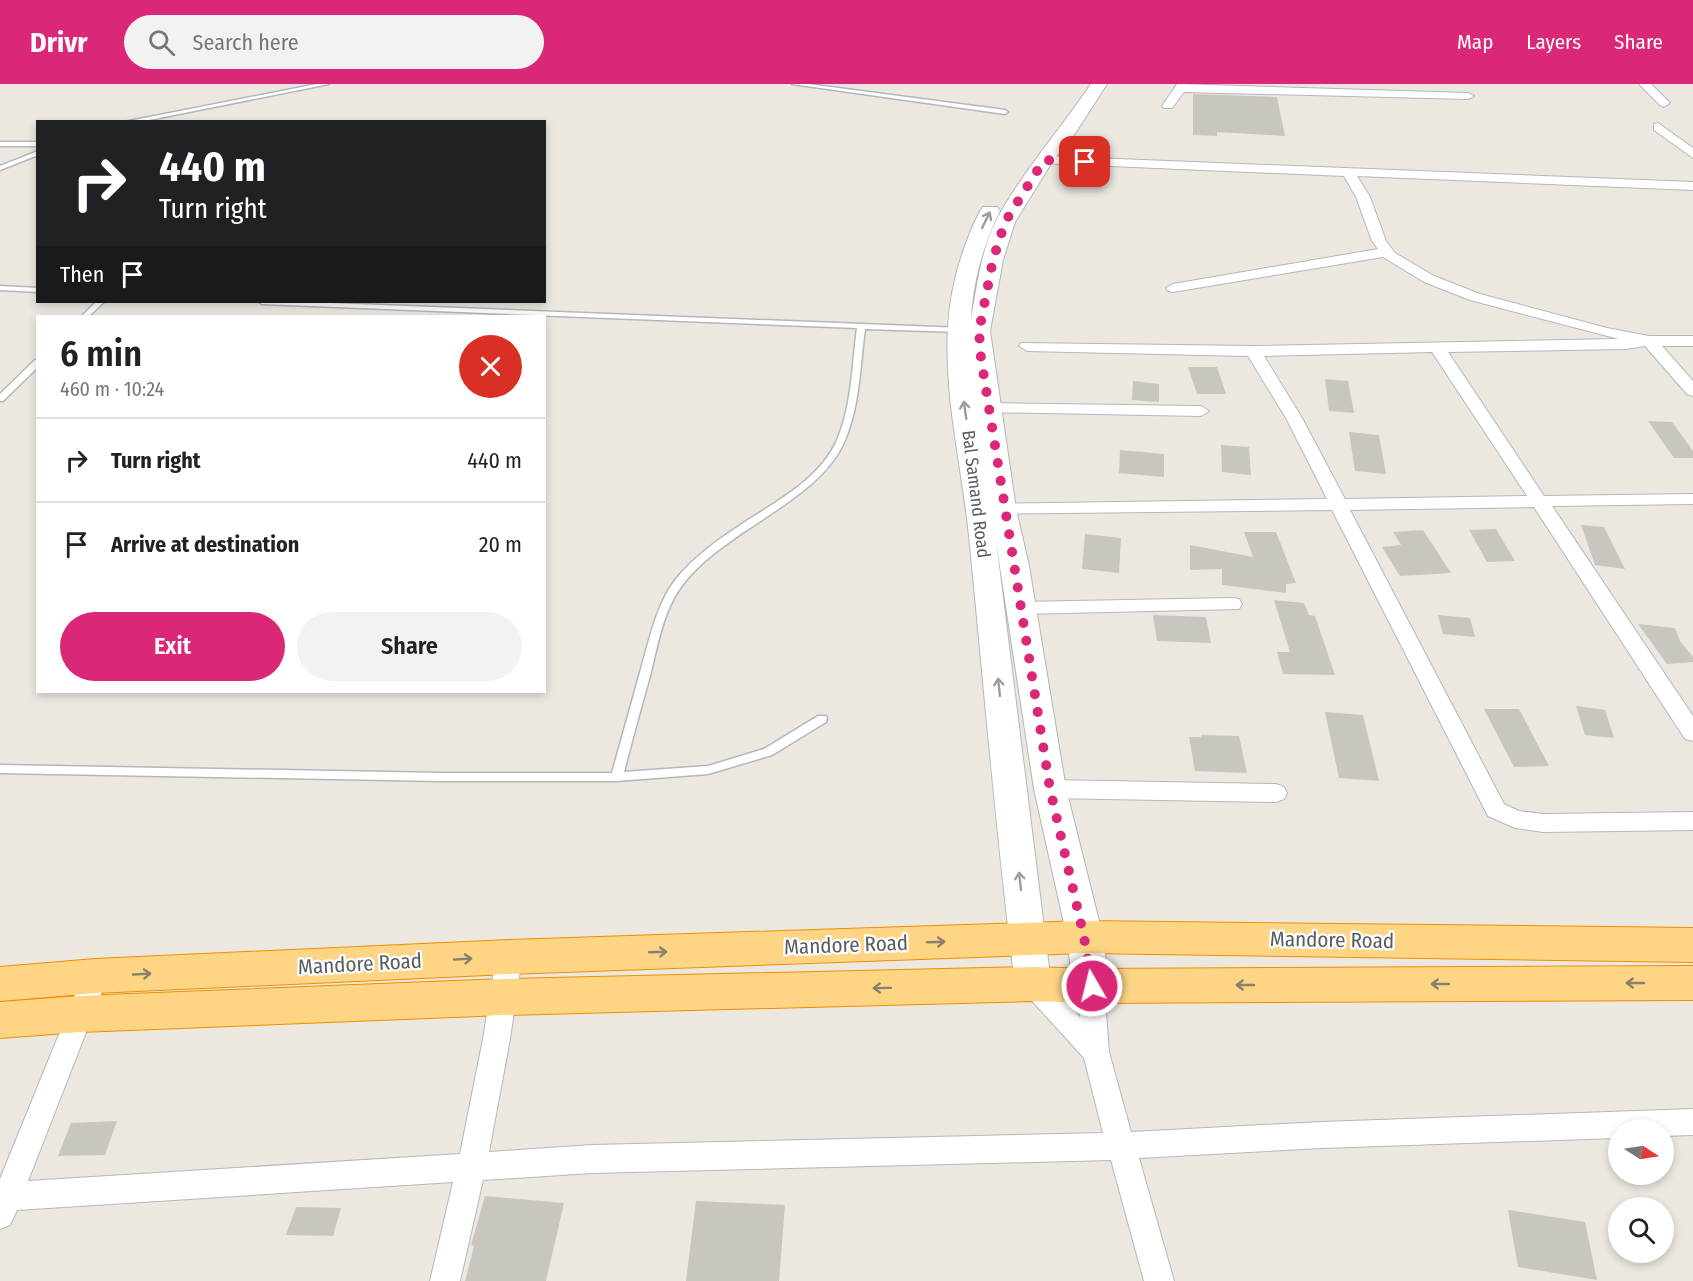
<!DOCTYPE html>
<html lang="en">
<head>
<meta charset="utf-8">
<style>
	:root { --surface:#fff; --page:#f2f2f2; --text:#222; --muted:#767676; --line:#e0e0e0; --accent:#db2777 }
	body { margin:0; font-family:"Fira Sans Condensed",sans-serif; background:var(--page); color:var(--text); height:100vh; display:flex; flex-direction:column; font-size:22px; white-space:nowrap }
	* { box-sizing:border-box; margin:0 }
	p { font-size:20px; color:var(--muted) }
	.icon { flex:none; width:33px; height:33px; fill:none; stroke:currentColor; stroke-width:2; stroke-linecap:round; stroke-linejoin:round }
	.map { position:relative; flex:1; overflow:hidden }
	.details { position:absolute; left:36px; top:231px; width:510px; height:378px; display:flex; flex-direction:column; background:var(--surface); border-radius:0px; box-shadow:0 3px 9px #0003 }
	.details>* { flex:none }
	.top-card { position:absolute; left:36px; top:36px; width:510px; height:183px; border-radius:0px; box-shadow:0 3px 9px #0003; background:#202124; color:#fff; overflow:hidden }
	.needle { width:39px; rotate:102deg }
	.buttons { position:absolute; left:1608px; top:1035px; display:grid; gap:12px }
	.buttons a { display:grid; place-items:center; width:66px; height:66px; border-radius:50%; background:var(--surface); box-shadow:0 3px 9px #0003; font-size:30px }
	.pin { position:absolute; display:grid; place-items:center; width:51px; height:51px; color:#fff; margin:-26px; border-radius:12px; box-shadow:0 3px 9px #0006 }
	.me { position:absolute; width:66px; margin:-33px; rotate:352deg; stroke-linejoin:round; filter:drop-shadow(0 0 4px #0008) }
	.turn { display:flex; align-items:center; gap:21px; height:126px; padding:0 24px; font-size:27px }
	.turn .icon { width:78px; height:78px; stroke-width:2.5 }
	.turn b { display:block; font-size:42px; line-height:51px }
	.then { display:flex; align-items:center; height:57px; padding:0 24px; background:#0003; gap:12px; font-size:22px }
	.round { display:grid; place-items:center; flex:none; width:63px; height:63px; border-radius:32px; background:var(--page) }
	.head { display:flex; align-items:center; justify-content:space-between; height:102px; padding:0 24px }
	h1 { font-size:36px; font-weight:600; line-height:45px }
	.action { display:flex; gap:12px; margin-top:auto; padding:12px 24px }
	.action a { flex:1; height:69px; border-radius:36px; background:var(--accent); color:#fff; font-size:24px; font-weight:600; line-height:69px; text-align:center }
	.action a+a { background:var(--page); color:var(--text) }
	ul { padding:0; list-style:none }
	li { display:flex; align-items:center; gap:18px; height:84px; padding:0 24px; border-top:2px solid var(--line) }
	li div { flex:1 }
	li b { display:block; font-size:22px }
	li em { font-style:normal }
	header { display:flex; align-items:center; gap:36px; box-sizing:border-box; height:84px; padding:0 30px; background:var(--accent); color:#fff }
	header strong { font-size:28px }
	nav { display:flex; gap:33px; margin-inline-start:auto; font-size:21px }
	.search { width:420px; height:54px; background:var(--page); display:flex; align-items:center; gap:15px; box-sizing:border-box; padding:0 21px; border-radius:33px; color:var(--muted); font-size:22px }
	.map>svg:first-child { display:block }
	.building { fill:#c9c5bf }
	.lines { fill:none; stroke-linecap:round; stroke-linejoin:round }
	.lane-casing { stroke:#b3b7bb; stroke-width:3 }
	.street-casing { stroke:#b3b7bb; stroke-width:2 }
	.secondary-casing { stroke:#b2b6bb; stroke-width:2 }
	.highway-casing { stroke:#ec8f00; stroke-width:2 }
	.lane { fill:#fff; fill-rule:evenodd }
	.street { fill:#fff; fill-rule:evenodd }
	.secondary { fill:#fff; fill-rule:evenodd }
	.highway { fill:#fed585; fill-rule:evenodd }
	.oneway { stroke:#9b9ea0 }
	.oneway2 { stroke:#8a816c }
	.route { stroke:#db2777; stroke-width:10; stroke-dasharray:0 18 }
	.labels { text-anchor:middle; stroke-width:4.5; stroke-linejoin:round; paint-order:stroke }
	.street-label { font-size:18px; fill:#595d61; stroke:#fff }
	.near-street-label { font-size:21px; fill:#595d61; stroke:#fff }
</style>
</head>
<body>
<header>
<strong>Drivr</strong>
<div class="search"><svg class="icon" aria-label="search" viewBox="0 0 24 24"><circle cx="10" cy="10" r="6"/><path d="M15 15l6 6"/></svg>Search here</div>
<nav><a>Map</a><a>Layers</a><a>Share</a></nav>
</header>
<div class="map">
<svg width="1693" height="1197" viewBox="0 0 1693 1197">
	<rect width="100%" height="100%" fill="#ece8e0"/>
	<g class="building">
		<path d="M1193 10 1277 13 1285 52 1217 48V52L1193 51Z"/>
		<path d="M1188 283H1217L1226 310H1197Z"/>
		<path d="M1325 295 1348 297 1354 329 1329 327Z"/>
		<path d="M1133 297 1159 300V318L1132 316Z"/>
		<path d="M1648 337 1672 338 1693 367V374H1674Z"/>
		<path d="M1349 348 1379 351 1386 390 1355 387Z"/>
		<path d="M1221 361 1249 363 1251 391 1222 388Z"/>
		<path d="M1120 366 1164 370V393L1119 389Z"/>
		<path d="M1581 441 1604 443 1625 485 1595 481Z"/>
		<path d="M1496 445 1515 477 1487 478 1469 446Z"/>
		<path d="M1423 446 1451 489 1400 492 1382 463 1401 461 1393 448Z"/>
		<path d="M1244 448H1276L1296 499 1286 500V509L1222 501V485L1190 486V461L1253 473Z"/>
		<path d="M1085 450 1121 454 1119 489 1082 485Z"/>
		<path d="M1274 516 1304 519 1309 531 1315 532 1335 591 1283 590 1277 568H1290Z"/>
		<path d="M1153 531 1206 533 1211 559 1157 557Z"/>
		<path d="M1438 531 1470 534 1475 553 1443 550Z"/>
		<path d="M1638 540 1675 544 1680 557 1693 573V578L1667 580Z"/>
		<path d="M1576 622 1605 626 1614 654 1585 651Z"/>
		<path d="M1484 625H1519L1549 682 1514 683Z"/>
		<path d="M1325 628 1363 631 1379 697 1339 694Z"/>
		<path d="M1201 651 1239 652 1247 689 1195 687 1189 653H1201Z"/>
		<path d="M117 1037 105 1071 58 1072 71 1039Z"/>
		<path d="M485 1112 564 1119 546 1197H465L474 1162 471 1161Z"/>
		<path d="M696 1117 785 1121 779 1197H686Z"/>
		<path d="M296 1123 341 1124 333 1152 286 1151Z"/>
		<path d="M1508 1126 1585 1138 1597 1196 1518 1183Z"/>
	</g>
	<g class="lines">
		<g class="lane-casing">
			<g id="lane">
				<path d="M317 0H329L139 38H124Z"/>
				<path d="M792 0H808L1005 26 1008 28 1005 30Z"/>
				<rect x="0" y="58" width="38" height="4"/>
				<path d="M38 67V71L0 86V82Z"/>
				<path d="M0 202 38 204V208L0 206Z"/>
				<path d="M96 218H104L89 232H82Z"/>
				<path d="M259 218H305L962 244 963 246 959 248 865 245C860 281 860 321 845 356 820 417 726 445 684 499 663 525 658 561 650 592 641 624 632 656 624 688L708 682 764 665 818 632H826L827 635 826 638 772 671 708 690 617 697H441L0 689V681L441 689H612C621 657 630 624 639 592 649 559 655 522 676 495 694 473 716 457 739 442 773 419 820 396 837 356 852 321 852 281 857 244L262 220Z"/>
				<path d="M35 276H38V283L3 317H0V310Z"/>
			</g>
		</g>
		<g class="street-casing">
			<g id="street">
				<path d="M1177 0 1468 9 1474 12 1468 15 1184 8 1172 24H1164L1162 22Z"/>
				<path d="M1639 0H1651L1670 19 1664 23 1660 21Z"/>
				<path d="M1658 39 1693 64V74L1654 46V40Z"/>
				<path d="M1044 72 1693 98V106L1357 92 1370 113 1386 157 1395 169 1434 192 1480 210 1607 244 1649 252H1693V262H1662L1693 297V312L1687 310 1645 262 1626 265 1448 268 1544 412 1693 410V420L1552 422 1693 632V657L1685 655 1534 423 1350 426 1504 720 1519 727 1543 730 1693 728V746L1543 748 1515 744 1488 732 1332 426 982 430 979 426 982 422 988 420 1327 415 1286 334 1248 272 1027 267 1019 262 1021 259 1253 262 1619 255 1470 216 1424 198 1383 173 1173 208 1168 207 1166 204 1173 200 1378 165 1372 157 1356 113 1344 92 1040 79 1038 76 1040 73ZM1432 268 1527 412 1345 415 1302 334 1264 272Z"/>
				<path d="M989 319 1201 322 1209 327 1201 332 983 328 981 324Z"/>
				<path d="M1232 514 1239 515 1242 520 1239 525 1021 530 1014 529 1011 524 1014 519 1021 518Z"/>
				<path d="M1050 696 1276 700 1284 703 1287 709 1284 715 1276 718 1050 714 1042 711 1039 705 1042 699Z"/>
				<path d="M509 862 518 865 522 873 510 955 489 1068 592 1061 1103 1049 1084 974 1024 908 1020 900 1024 892 1033 889 1042 892 1080 933 1078 902 1082 894 1091 891 1100 894 1104 902 1109 968 1131 1048 1322 1038 1693 1025V1051L1664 1052V1046H1618V1054L1322 1064 1139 1074 1174 1197H1144L1111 1076 592 1089 483 1096 460 1197H430L453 1098 17 1126 10 1141 0 1145V1095L86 884 95 881 104 884 108 892 28 1097 460 1070 483 955 496 873 500 865Z"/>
			</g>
		</g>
		<g class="secondary-casing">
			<path id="secondary" d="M1091 0H1107L1076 48 1052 78 1015 138 1003 176 990 247 1016 425 1029 482 1066 705 1103 853 1109 902 1104 913 1091 918 1078 913 1073 902 1067 853 1034 705 996 457 1051 900 1046 911 1033 916 1020 911 1015 900C996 751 984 602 969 452 962 383 944 314 948 244 950 203 962 163 980 127L983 123H997L1000 127C983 161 973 197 971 235 977 203 981 166 996 137 1022 88 1060 46 1091 0Z"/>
		</g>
		<g class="highway-casing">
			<g id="highway">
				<path d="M1085 837 1693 844V878L1085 869 509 890 95 909 0 917V883L95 875 509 856Z"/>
				<path d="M1693 882V916L1091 919 1033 917 504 931 80 948 0 954V918L80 912 504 895 1033 883 1091 885Z"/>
			</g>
		</g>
		<use href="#lane" class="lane"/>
		<use href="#street" class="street"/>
		<use href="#secondary" class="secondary"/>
		<use href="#highway" class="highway"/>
	</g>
	<defs><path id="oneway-shaft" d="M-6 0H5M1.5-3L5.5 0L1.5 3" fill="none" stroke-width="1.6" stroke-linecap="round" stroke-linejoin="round" transform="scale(1.5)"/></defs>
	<g class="oneway">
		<use href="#oneway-shaft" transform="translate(986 136) rotate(-64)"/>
		<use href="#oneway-shaft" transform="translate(965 326) rotate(-98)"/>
		<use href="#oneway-shaft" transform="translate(999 603) rotate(-96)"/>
		<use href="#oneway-shaft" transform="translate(1020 797) rotate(-96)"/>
	</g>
	<g class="oneway2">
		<use href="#oneway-shaft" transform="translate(936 858) rotate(-2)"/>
		<use href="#oneway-shaft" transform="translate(658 868) rotate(-2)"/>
		<use href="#oneway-shaft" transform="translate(463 875) rotate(-3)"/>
		<use href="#oneway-shaft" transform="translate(142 890) rotate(-3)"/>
		<use href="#oneway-shaft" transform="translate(1635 899) rotate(180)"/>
		<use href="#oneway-shaft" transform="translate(1440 900) rotate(180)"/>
		<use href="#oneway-shaft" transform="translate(1245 901) rotate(180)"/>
		<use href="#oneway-shaft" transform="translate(882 904) rotate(179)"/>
	</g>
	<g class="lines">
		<path class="route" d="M1085 78 1044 76 1005 138 993 176 979 247 981 274 1050 705 1084 853 1092 902"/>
	</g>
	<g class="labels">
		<g class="street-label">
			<text transform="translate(976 410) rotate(83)" y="6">Bal Samand Road</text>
		</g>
		<g class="near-street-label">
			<text transform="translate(1332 856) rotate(1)" y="7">Mandore Road</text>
			<text transform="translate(846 861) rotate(-2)" y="7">Mandore Road</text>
			<text transform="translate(360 880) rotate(-3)" y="7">Mandore Road</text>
		</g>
	</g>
</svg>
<div class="buttons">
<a><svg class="needle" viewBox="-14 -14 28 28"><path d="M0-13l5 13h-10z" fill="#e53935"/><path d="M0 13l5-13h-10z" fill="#767676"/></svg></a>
<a><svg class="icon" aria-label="search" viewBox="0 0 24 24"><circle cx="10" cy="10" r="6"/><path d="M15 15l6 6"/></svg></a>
</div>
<div class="pin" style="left:1085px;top:78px;background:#d93025"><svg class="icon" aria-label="arrive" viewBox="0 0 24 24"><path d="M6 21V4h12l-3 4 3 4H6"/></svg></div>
<svg class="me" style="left:1092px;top:902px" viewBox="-20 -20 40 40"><circle r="17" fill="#db2777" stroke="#fff" stroke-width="3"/><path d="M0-11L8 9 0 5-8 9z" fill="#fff"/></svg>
<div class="top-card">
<div class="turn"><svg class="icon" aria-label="right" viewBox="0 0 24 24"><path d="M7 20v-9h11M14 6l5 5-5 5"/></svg><div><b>440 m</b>Turn right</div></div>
<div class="then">Then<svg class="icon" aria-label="arrive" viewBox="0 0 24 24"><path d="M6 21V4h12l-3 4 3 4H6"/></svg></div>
</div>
<section class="details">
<div class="head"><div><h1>6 min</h1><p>460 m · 10:24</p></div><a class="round" style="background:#d93025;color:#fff"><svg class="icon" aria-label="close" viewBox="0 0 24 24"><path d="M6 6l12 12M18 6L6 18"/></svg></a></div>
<ul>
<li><svg class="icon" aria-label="right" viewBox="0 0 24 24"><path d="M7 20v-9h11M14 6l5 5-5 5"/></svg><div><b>Turn right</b></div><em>440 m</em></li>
<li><svg class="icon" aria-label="arrive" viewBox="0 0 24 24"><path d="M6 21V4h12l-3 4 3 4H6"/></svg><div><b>Arrive at destination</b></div><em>20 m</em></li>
</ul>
<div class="action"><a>Exit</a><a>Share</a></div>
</section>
</div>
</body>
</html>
